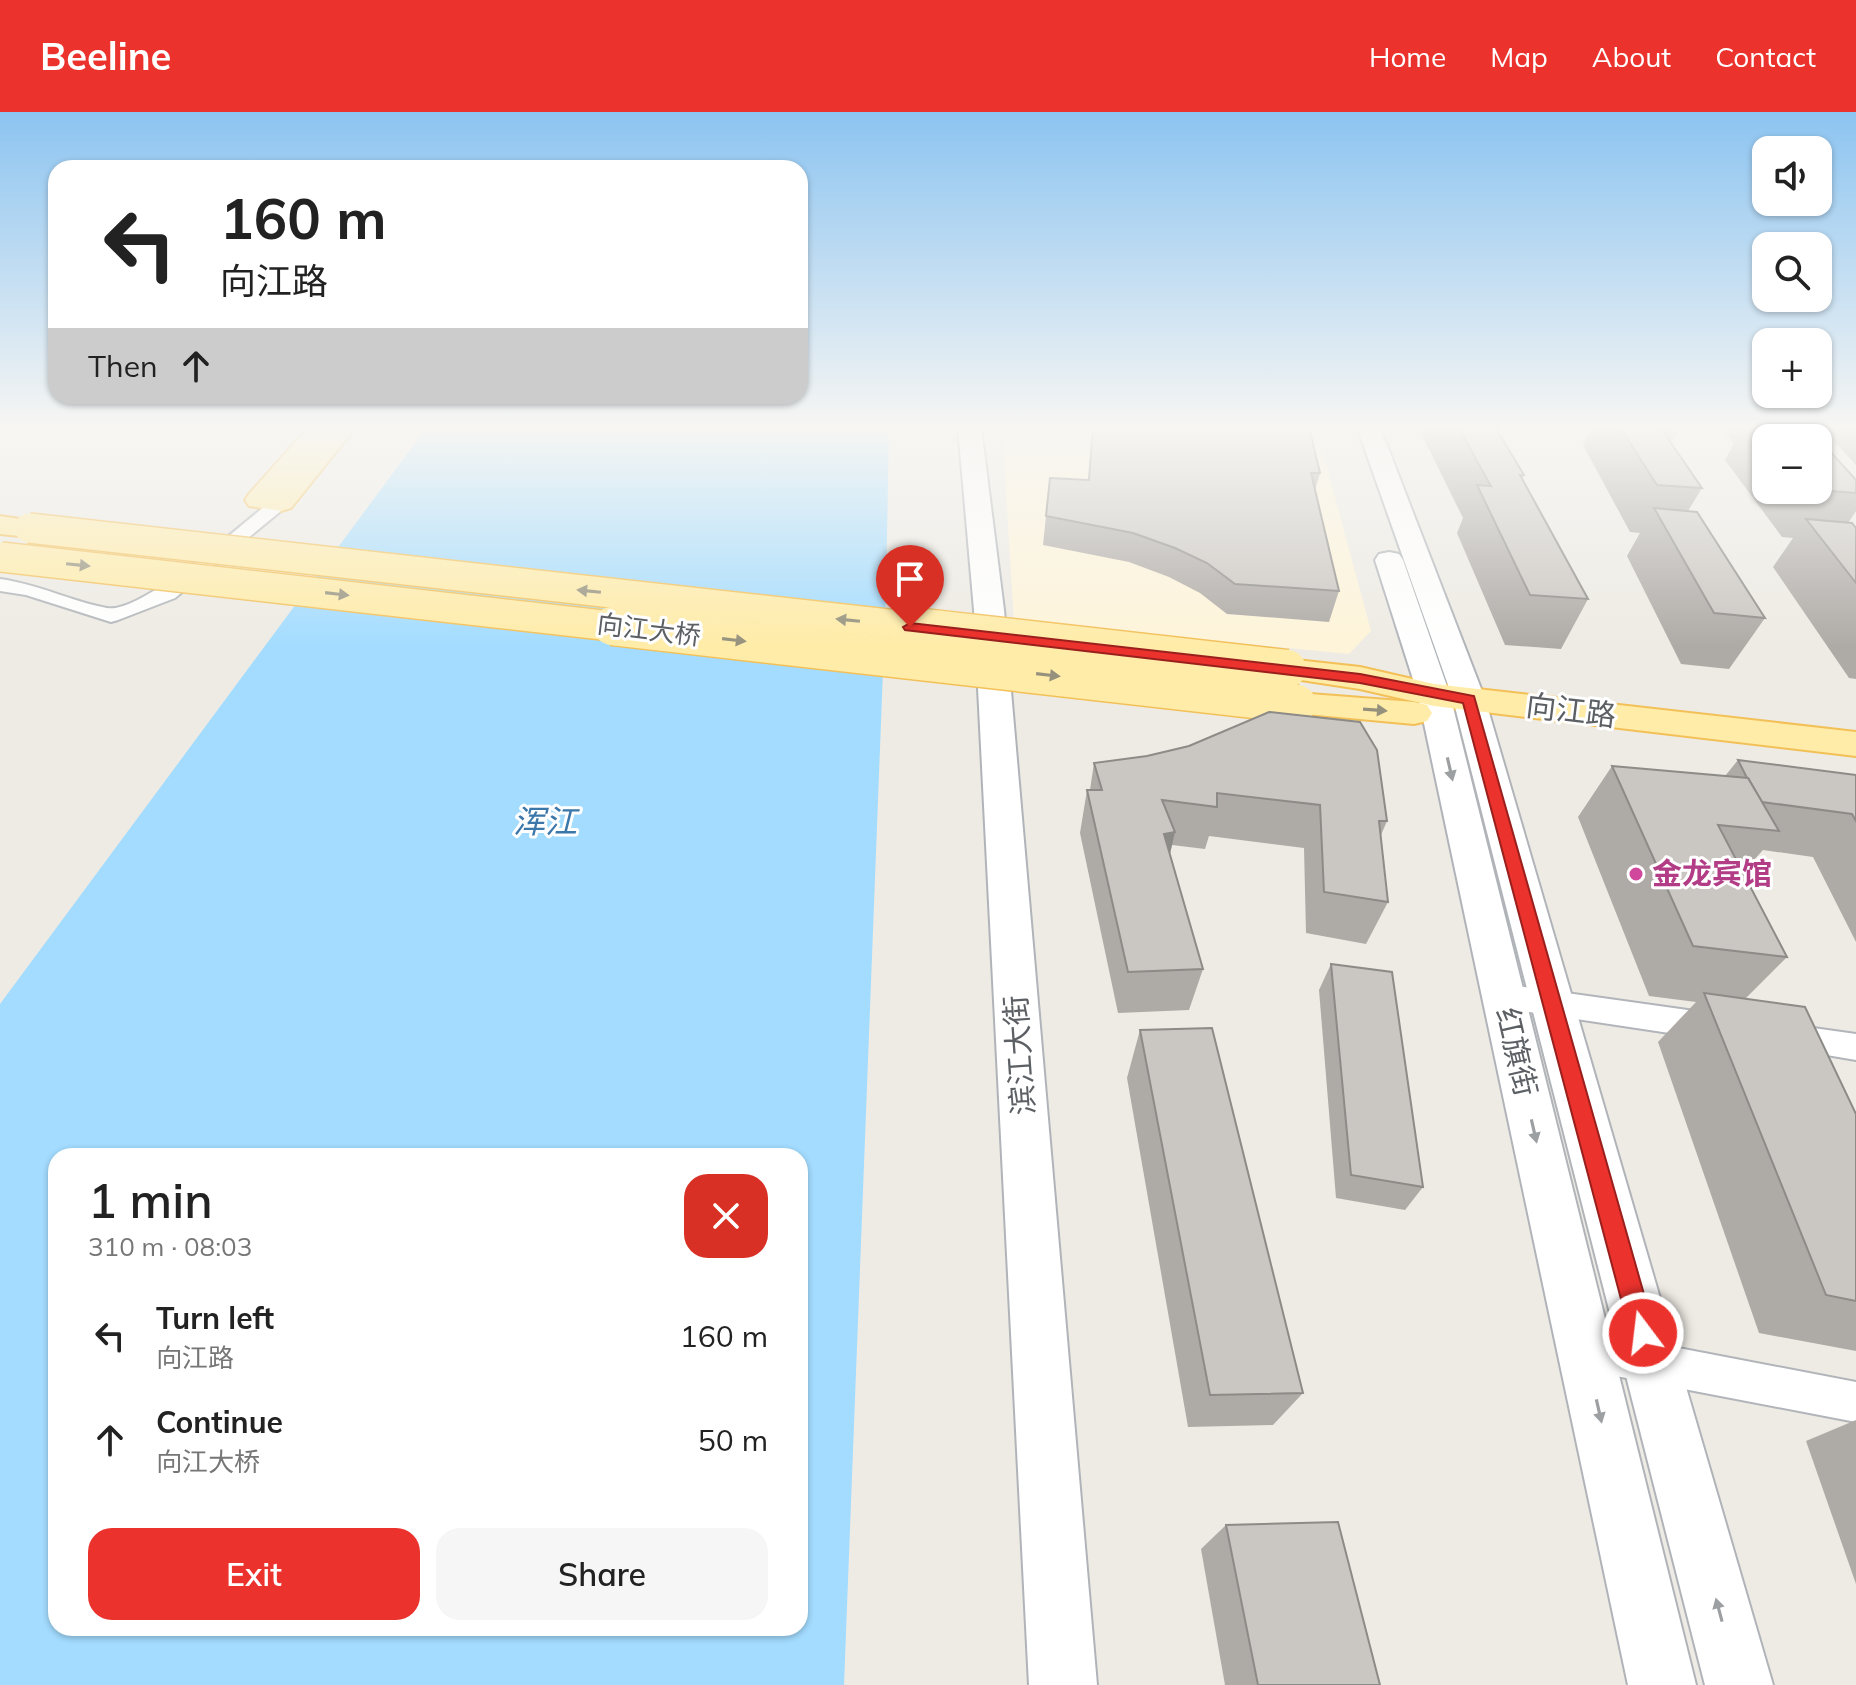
<!DOCTYPE html>
<html lang="en">
<head>
<meta charset="utf-8">
<style>
	:root { --surface:#fff; --page:#f6f6f6; --text:#222; --muted:#767676; --accent:#eb322d }
	body { margin:0; font-family:Mulish,"Noto Sans SC",sans-serif; background:var(--page); color:var(--text); height:100vh; display:flex; flex-direction:column; font-size:30px; white-space:nowrap }
	* { box-sizing:border-box; margin:0 }
	p { font-size:26px; color:var(--muted) }
	.icon { flex:none; width:44px; height:44px; fill:none; stroke:currentColor; stroke-width:2; stroke-linecap:round; stroke-linejoin:round }
	.map { position:relative; flex:1; overflow:hidden }
	.details { position:absolute; left:48px; top:1036px; width:760px; height:488px; display:flex; flex-direction:column; background:var(--surface); border-radius:24px; box-shadow:0 2px 6px #0004 }
	.details>* { flex:none }
	.hud { position:absolute; left:48px; top:48px; width:760px; height:244px; border-radius:24px; box-shadow:0 2px 6px #0004; background:#fff; color:var(--text); overflow:hidden }
	.tools { position:absolute; left:1752px; top:24px; display:grid; gap:16px }
	.tools a { display:grid; place-items:center; width:80px; height:80px; border-radius:16px; background:var(--surface); box-shadow:0 2px 6px #0004; font-size:40px }
	.pin { position:absolute; display:grid; place-items:center; width:68px; height:68px; color:#fff; margin:-82px -34px; border-radius:50% 50% 50% 0; rotate:-45deg; box-shadow:0 0 8px #0007 }
	.pin .icon { rotate:45deg }
	.me { position:absolute; width:88px; margin:-44px; rotate:345deg; stroke-linejoin:round; filter:drop-shadow(0 0 6px #0008) }
	.turn { display:flex; align-items:center; gap:28px; height:168px; padding:0 40px; font-size:36px }
	.turn .icon { width:104px; height:104px; stroke-width:2.5 }
	.turn b { display:block; font-size:56px; line-height:68px }
	.then { display:flex; align-items:center; height:76px; padding:0 40px; background:#0003; gap:16px; font-size:30px }
	.round { display:grid; place-items:center; flex:none; width:84px; height:84px; border-radius:24px; background:var(--page) }
	.headline { display:flex; align-items:center; justify-content:space-between; height:136px; padding:0 40px }
	h1 { font-size:48px; font-weight:600; line-height:60px }
	.button { display:flex; gap:16px; margin-top:auto; padding:16px 40px }
	.button a { flex:1; height:92px; border-radius:24px; background:var(--accent); color:#fff; font-size:32px; font-weight:600; line-height:92px; text-align:center }
	.button a+a { background:var(--page); color:var(--text) }
	ul { padding:0; list-style:none }
	li { display:flex; align-items:center; gap:24px; height:104px; padding:0 40px }
	li div { flex:1 }
	li b { display:block; font-size:30px }
	li em { font-style:normal }
	header { display:flex; align-items:center; gap:48px; box-sizing:border-box; height:112px; padding:0 40px; background:var(--accent); color:#fff }
	header strong { font-size:38px }
	nav { display:flex; gap:44px; margin-inline-start:auto; font-size:28px }
	.map>svg:first-child { display:block }
	.commercial { fill:#fef4d9 }
	.water { fill:#a3dcff; fill-rule:evenodd }
	.lines { fill:none; stroke-linecap:round; stroke-linejoin:round }
	.street-casing { stroke:#b1b5b9; stroke-width:4 }
	.secondary-casing { stroke:#b0b4b9; stroke-width:4 }
	.primary-casing { stroke:#f3c058; stroke-width:4 }
	.street { fill:#fff; fill-rule:evenodd }
	.secondary { fill:#fff; fill-rule:evenodd }
	.primary { fill:#ffeca8; fill-rule:evenodd }
	.primary-bridge-far1-casing { stroke:#f3c058; stroke-width:32; stroke-linecap:butt }
	.primary-bridge-casing { stroke:#f3c058; stroke-width:41; stroke-linecap:butt }
	.primary-bridge-far1 { stroke:#ffeca8; stroke-width:29 }
	.primary-bridge { stroke:#ffeca8; stroke-width:38 }
	.wall { fill:#aeaaa6 }
	.shaded-wall { fill:#8d8b87 }
	.building { fill:#cac6c1; stroke:#8d8b87; stroke-width:2 }
	.oneway { fill:#95917c }
	.oneway2 { fill:#9da0a2 }
	.route { fill:#eb322d; stroke:#99201d; stroke-width:2 }
	.hotel-dot { fill:#d1479c; stroke:#fff; stroke-width:3 }
	.labels { text-anchor:middle; stroke-width:6; stroke-linejoin:round; paint-order:stroke }
	.far-street-label { font-size:26px; fill:#5c6064; stroke:#fff }
	.street-label { font-size:30px; fill:#5c6064; stroke:#fff }
	.hotel-label { font-size:30px; font-weight:bold; fill:#b23c85; stroke:#fff; text-anchor:start }
	.water-label { font-size:32px; font-style:italic; fill:#3c77aa; stroke:#fff }
</style>
</head>
<body>
<header>
<strong>Beeline</strong>
<nav><a>Home</a><a>Map</a><a>About</a><a>Contact</a></nav>
</header>
<div class="map">
<svg width="1856" height="1573" viewBox="0 0 1856 1573">
	<rect width="100%" height="100%" fill="#eeebe4"/>
	<path class="commercial" d="M1002 315H1316L1371 519 1349 542 1014 509Z"/>
	<path class="water" d="M427 315H889L886 480 844 1573H0V892ZM56 1044H800V1516H56Z"/>
	<g class="lines">
		<g class="street-casing">
			<g id="street">
				<path d="M281 385 287 386 290 390 287 394 175 486 118 508 111 510 26 483 0 479V467C38 472 70 489 107 496 142 502 244 410 275 386Z"/>
				<path d="M1503 872 1716 902 1727 906 1732 915 1727 924 1716 928 1503 896 1492 893 1488 884 1492 875Z"/>
				<path d="M1785 912 1856 922V948L1774 934 1769 925 1774 916Z"/>
				<path d="M1585 1218 1856 1270V1310L1585 1258 1571 1252 1565 1238 1571 1224Z"/>
			</g>
		</g>
		<g class="secondary-casing">
			<g id="secondary">
				<path d="M958 315H981L1004 498 1097 1573H1029L974 498Z"/>
				<path d="M1357 315H1380L1485 587 1773 1573H1705L1453 587Z"/>
				<path d="M1389 440 1399 442 1403 448 1450 583 1696 1573H1628L1418 583 1375 448 1379 442Z"/>
			</g>
		</g>
		<g class="primary-casing">
			<g id="primary">
				<path d="M309 315H356L291 396 281 399 249 394 245 388 249 382Z"/>
				<path d="M0 404 39 410 44 416 39 422 29 425 0 422Z"/>
				<path d="M1287 547 1360 555 1434 572 1856 620V644L1434 594 1360 577 1275 564 1270 557 1275 550Z"/>
				<path d="M1297 581 1414 590 1427 593 1432 601 1427 609 1414 612 1284 600 1279 592 1284 584Z"/>
			</g>
		</g>
		<use href="#street" class="street"/>
		<use href="#secondary" class="secondary"/>
		<use href="#primary" class="primary"/>
		<g class="primary-bridge-far1-casing">
			<g id="primary-bridge-far1">
				<path d="M29 416 924 516"/>
				<path d="M1 445 629 516"/>
			</g>
		</g>
		<g class="primary-bridge-casing">
			<g id="primary-bridge">
				<path d="M612 514 1297 592"/>
				<path d="M906 514 1287 557"/>
			</g>
		</g>
		<use href="#primary-bridge-far1" class="primary-bridge-far1"/>
		<use href="#primary-bridge" class="primary-bridge"/>
	</g>
	<g class="wall">
		<path d="M1093 315H1309L1320 361 1315 378 1339 479 1329 510 1227 502 1200 481 1169 465 1129 450 1043 433 1046 404 1088 368Z"/>
		<path d="M1418 315H1495L1524 363 1522 367 1588 487 1561 537 1505 533 1457 421 1463 406Z"/>
		<path d="M1527 315H1566L1564 318 1528 316Z"/>
		<path d="M1592 315H1681L1673 328H1669L1702 376 1688 399 1765 506 1729 557 1681 552 1627 444 1640 421 1630 420 1583 333Z"/>
		<path d="M1721 315H1807L1818 326H1766V378H1818L1856 368V399L1848 411 1856 416V567L1849 566 1773 455 1793 426 1782 425 1725 348 1734 332Z"/>
		<path d="M1821 315H1856V353Z"/>
		<path d="M1147 644 1387 709 1381 723 1388 790 1366 832 1306 821 1304 736 1209 724 1205 737 1172 733 1170 742 1203 857 1189 898 1118 901 1080 721 1087 678H1090L1094 651Z"/>
		<path d="M1738 648 1856 663V830L1813 745 1763 738 1743 760 1787 845 1745 887 1856 1002V1239L1759 1221 1658 930 1696 890 1649 884 1578 705 1612 654 1725 664Z"/>
		<path d="M1331 852 1423 1075 1405 1098 1336 1086 1319 878Z"/>
		<path d="M1140 918 1303 1281 1273 1313 1188 1315 1127 966Z"/>
		<path d="M1856 1308V1472L1806 1329Z"/>
		<path d="M1226 1413 1380 1573H1225L1201 1437Z"/>
	</g>
	<path class="shaded-wall" d="M1175 720 1165 763 1164 722Z"/>
	<g class="building">
		<path d="M1093 315H1309L1320 361H1311L1339 479 1235 472 1207 451 1175 436 1133 421 1046 404 1050 366 1089 368Z"/>
		<path d="M1458 315H1495L1524 363H1520L1588 487 1530 483 1477 373 1491 374Z"/>
		<path d="M1620 315H1660L1702 376 1657 373Z"/>
		<path d="M1762 315H1807L1818 326H1771Z"/>
		<path d="M1818 326 1856 368V381L1818 378Z"/>
		<path d="M1654 396 1697 400 1765 506 1714 501Z"/>
		<path d="M1806 407 1852 411 1856 416V471Z"/>
		<path d="M1269 600 1360 610 1377 638 1387 709H1379L1388 790 1324 780 1320 693 1217 681V695L1162 688 1175 720 1164 722 1203 857 1128 860 1087 678H1102L1094 651 1147 644 1189 634Z"/>
		<path d="M1738 648 1856 663V709L1852 702 1762 690 1748 666H1747Z"/>
		<path d="M1612 654 1748 666 1779 719 1718 713 1787 845 1693 834Z"/>
		<path d="M1331 852 1392 860 1423 1075 1351 1063Z"/>
		<path d="M1704 881 1805 895 1856 1002V1189L1826 1183Z"/>
		<path d="M1212 916 1303 1281 1210 1283 1140 918Z"/>
		<path d="M1338 1410 1380 1573H1258L1226 1413Z"/>
	</g>
	<defs><path id="oneway-solid" d="M-6-.8H1V-3.2L6.5 0L1 3.2V.8H-6Z" transform="scale(2)"/></defs>
	<g class="oneway">
		<use href="#oneway-solid" transform="translate(78 453) rotate(6)"/>
		<use href="#oneway-solid" transform="translate(589 479) rotate(-174)"/>
		<use href="#oneway-solid" transform="translate(337 482) rotate(7)"/>
		<use href="#oneway-solid" transform="translate(848 508) rotate(-174)"/>
		<use href="#oneway-solid" transform="translate(734 528) rotate(7)"/>
		<use href="#oneway-solid" transform="translate(1048 563) rotate(7)"/>
		<use href="#oneway-solid" transform="translate(1375 598) rotate(4)"/>
	</g>
	<g class="oneway2">
		<use href="#oneway-solid" transform="translate(1450 657) rotate(77)"/>
		<use href="#oneway-solid" transform="translate(1534 1019) rotate(77)"/>
		<use href="#oneway-solid" transform="translate(1599 1299) rotate(77)"/>
		<use href="#oneway-solid" transform="translate(1719 1498) rotate(-105)"/>
	</g>
	<linearGradient id="sky" x2="0" y2="1"><stop stop-color="#8cc4f1"/><stop offset="0.59" stop-color="#f7f6f3"/><stop offset="1" stop-color="#f7f6f3" stop-opacity="0"/></linearGradient>
	<rect width="1856" height="535" fill="url(#sky)"/>
	<path class="route" d="M910 511 1360 562 1474 584 1655 1221 1652 1230 1643 1233 1634 1230 1630 1221 1463 591 1360 571 905 518 903 515Z"/>
	<circle class="hotel-dot" cx="1636" cy="762" r="8"/>
	<g class="labels">
		<g class="far-street-label">
			<text transform="translate(649 518) rotate(7)" y="9">向江大桥</text>
		</g>
		<g class="street-label">
			<text transform="translate(1571 599) rotate(7)" y="10">向江路</text>
			<text transform="translate(1516 940) rotate(77)" y="10">红旗街</text>
			<text transform="translate(1020 943) rotate(-94)" y="10">滨江大街</text>
		</g>
		<g class="hotel-label">
			<text x="1652" y="772">金龙宾馆</text>
		</g>
		<g class="water-label">
			<text x="545" y="721">浑江</text>
		</g>
	</g>
</svg>
<div class="tools">
<a><svg class="icon" aria-label="sound" viewBox="0 0 24 24"><path d="M4 9h4l5-4v14l-5-4H4zM17 9q2 3 0 6"/></svg></a>
<a><svg class="icon" aria-label="search" viewBox="0 0 24 24"><circle cx="10" cy="10" r="6"/><path d="M15 15l6 6"/></svg></a>
<a>+</a>
<a>−</a>
</div>
<div class="pin" style="left:910px;top:515px;background:#d93025"><svg class="icon" aria-label="arrive" viewBox="0 0 24 24"><path d="M6 21V4h12l-3 4 3 4H6"/></svg></div>
<svg class="me" style="left:1643px;top:1221px" viewBox="-20 -20 40 40"><circle r="17" fill="#eb322d" stroke="#fff" stroke-width="3"/><path d="M0-11L8 9 0 5-8 9z" fill="#fff"/></svg>
<div class="hud">
<div class="turn"><svg class="icon" aria-label="left" viewBox="0 0 24 24"><path d="M17 20v-9H6M10 6l-5 5 5 5"/></svg><div><b>160 m</b>向江路</div></div>
<div class="then">Then<svg class="icon" aria-label="ahead" viewBox="0 0 24 24"><path d="M12 20V5M6 11l6-6 6 6"/></svg></div>
</div>
<section class="details">
<div class="headline"><div><h1>1 min</h1><p>310 m · 08:03</p></div><a class="round" style="background:#d93025;color:#fff"><svg class="icon" aria-label="close" viewBox="0 0 24 24"><path d="M6 6l12 12M18 6L6 18"/></svg></a></div>
<ul>
<li><svg class="icon" aria-label="left" viewBox="0 0 24 24"><path d="M17 20v-9H6M10 6l-5 5 5 5"/></svg><div><b>Turn left</b><p>向江路</p></div><em>160 m</em></li>
<li><svg class="icon" aria-label="ahead" viewBox="0 0 24 24"><path d="M12 20V5M6 11l6-6 6 6"/></svg><div><b>Continue</b><p>向江大桥</p></div><em>50 m</em></li>
</ul>
<div class="button"><a>Exit</a><a>Share</a></div>
</section>
</div>
</body>
</html>
